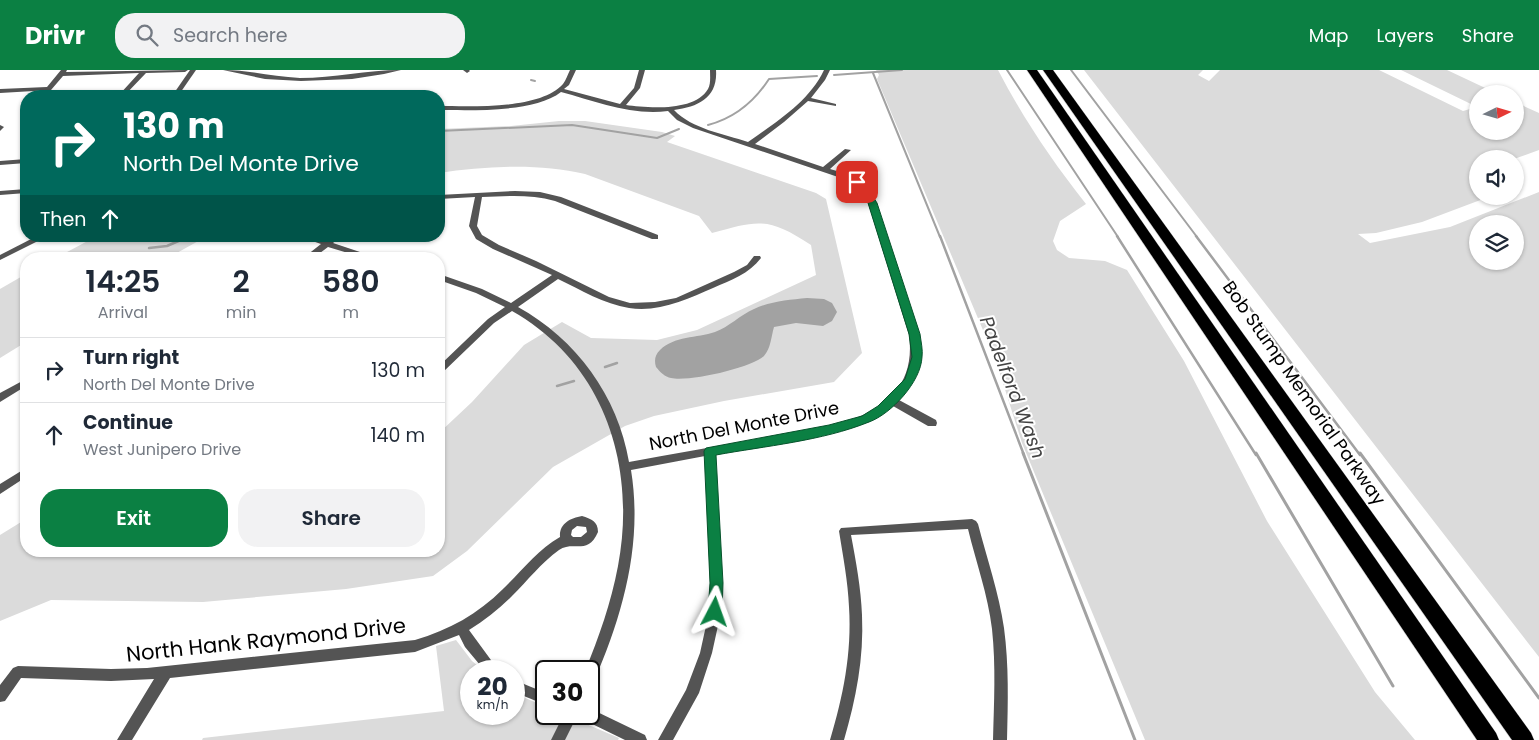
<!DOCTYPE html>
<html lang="en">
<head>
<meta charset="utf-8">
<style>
	:root { --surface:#fff; --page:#f2f2f3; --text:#1f2937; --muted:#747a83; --line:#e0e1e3; --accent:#0b8043 }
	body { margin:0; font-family:Poppins,sans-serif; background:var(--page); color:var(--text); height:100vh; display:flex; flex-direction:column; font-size:19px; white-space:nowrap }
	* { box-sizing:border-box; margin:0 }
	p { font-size:16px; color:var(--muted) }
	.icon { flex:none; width:28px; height:28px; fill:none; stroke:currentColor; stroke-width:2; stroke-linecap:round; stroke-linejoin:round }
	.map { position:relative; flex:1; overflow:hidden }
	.panel { position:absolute; left:20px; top:182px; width:425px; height:305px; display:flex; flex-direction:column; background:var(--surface); border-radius:20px; box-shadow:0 1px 4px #0004 }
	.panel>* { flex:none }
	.top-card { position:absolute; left:20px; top:20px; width:425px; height:152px; border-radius:20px; box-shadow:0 1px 4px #0004; background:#00695c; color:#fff; overflow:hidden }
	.needle { width:32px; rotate:85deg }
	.tools { position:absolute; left:1469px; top:15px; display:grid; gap:10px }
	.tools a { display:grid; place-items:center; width:55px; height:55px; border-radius:50%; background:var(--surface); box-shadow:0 1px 4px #0004; font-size:25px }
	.speed { position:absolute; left:460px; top:590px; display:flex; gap:10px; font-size:25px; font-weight:700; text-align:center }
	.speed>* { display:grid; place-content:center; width:65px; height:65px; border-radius:50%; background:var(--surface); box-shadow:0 1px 4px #0004; line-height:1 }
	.speed small { font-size:12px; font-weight:400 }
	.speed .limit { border:2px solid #111; border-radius:8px; background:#fff; color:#111 }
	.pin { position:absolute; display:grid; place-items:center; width:42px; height:42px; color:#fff; margin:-21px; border-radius:10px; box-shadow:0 2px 8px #0006 }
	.me { position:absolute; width:55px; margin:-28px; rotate:4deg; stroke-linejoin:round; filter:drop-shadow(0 0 4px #0008) }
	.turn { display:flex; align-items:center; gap:18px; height:105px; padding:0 20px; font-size:22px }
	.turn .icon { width:65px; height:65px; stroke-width:2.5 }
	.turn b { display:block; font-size:35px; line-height:42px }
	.then { display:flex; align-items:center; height:48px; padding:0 20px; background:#0003; gap:10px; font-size:19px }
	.eta { display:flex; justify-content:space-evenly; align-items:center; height:85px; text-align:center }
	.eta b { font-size:30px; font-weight:600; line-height:35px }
	.action { display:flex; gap:10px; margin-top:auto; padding:10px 20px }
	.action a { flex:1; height:58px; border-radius:20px; background:var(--accent); color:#fff; font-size:20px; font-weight:600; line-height:58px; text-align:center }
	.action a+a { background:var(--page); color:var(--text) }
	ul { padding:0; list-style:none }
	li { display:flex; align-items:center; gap:15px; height:65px; padding:0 20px; border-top:1px solid var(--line) }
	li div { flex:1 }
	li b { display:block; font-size:19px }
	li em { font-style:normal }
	header { display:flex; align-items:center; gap:30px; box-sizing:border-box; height:70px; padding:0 25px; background:var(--accent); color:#fff }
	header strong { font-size:24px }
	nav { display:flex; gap:28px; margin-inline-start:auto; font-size:18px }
	.search { width:350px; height:45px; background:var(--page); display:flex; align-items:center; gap:12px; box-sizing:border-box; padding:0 18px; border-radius:20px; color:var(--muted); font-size:19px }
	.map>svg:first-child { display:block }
	.green { fill:#dbdbdb; fill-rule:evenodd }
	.water { fill:#a2a2a2 }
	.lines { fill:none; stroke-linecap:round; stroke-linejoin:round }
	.stream-far2 { stroke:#a2a2a2; stroke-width:2 }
	.stream-far1 { stroke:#a2a2a2; stroke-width:2.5 }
	.stream { stroke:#a2a2a2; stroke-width:3 }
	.highway-casing { stroke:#dbdbdb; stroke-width:1 }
	.minor { fill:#545454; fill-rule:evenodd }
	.highway { fill:#000; fill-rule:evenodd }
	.route { fill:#0b8043; stroke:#07532c }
	.labels { text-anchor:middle; stroke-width:4; stroke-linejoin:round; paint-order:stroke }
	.street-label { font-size:18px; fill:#000; stroke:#fff }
	.water-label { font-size:19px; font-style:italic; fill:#434343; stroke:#fff }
	.near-street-label { font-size:21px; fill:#000; stroke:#fff }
</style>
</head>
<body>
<header>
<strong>Drivr</strong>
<div class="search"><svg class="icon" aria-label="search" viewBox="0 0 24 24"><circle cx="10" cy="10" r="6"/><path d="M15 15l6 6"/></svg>Search here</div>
<nav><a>Map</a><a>Layers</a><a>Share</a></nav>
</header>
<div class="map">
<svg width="1539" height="670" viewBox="0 0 1539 670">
	<rect width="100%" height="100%" fill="#fff"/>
	<g class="green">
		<path d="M876 0H998C1023 48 1052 91 1086 134L1060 151 1053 171 1057 180 1069 188 1105 191 1127 200 1184 291 1267 451 1375 622 1415 670H1145L1022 373 996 291 877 9 879 5Z"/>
		<path d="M1084 0H1203L1198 5 1209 11 1220 0H1379L1463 41 1470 39 1473 35 1401 0H1447L1498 24H1478V61H1515V32L1539 43V80L1514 89H1478V126H1491L1422 152 1376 163 1358 164 1370 173 1450 157 1539 122V587ZM1478 154H1515V191H1478Z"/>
		<path d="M559 51H585L662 62 675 66 667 72 816 123 826 129 862 283 834 312 724 331 654 346 625 356 553 397 467 481 433 506 346 519 203 532 51 530 0 551V465L26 449V481H439V363L472 332 524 275 562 252 591 268 657 270 697 260 816 205 811 175C768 147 759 150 712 163L699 146 585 104C539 93 486 96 439 103V59L511 56Z"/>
		<path d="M97 166H224L202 169 166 189H54Z"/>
		<path d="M26 204V272L0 288V219Z"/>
		<path d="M456 570 472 591 484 601H471V644H514V623L546 637V644H563L619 668 618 670H202L203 668 444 641 436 576Z"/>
	</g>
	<path class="water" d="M807 228 824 229 832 233 837 242 832 251 823 256 796 253 774 257C771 267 771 278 764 286 751 298 689 312 671 308 665 307 660 302 656 297 654 290 655 285 660 280 674 266 697 268 715 262 729 257 740 245 754 239 771 231 789 230 807 228Z"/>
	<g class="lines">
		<g class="stream-far2">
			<path d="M1007 0 1118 167"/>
			<path d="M1071 0 1197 167"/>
			<path d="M873 3 940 167"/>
			<path d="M834 5 902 0"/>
			<path d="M531 10 535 11"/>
			<path d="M708 55C735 48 754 32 769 9L817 6"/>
			<path d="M439 61 572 55 657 68 679 59"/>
			<path d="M188 167 190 166"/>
		</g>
		<g class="stream-far1">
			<path d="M940 166 1024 385"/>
			<path d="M1117 166 1256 385"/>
			<path d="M1196 166 1360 385"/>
			<path d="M149 178 167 176 190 166"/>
			<path d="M605 297 617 293"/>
			<path d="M557 316 574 311"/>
		</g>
		<g class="stream">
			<path d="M1023 383 1135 670"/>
			<path d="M1256 383 1393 616"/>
			<path d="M1360 383 1539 628"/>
		</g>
		<g class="highway-casing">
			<g id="highway">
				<path d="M1027 0H1037L1496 663 1499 670H1477Z"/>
				<path d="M1043 0H1053L1531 663 1534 670H1512Z"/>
			</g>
		</g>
		<g class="minor">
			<path d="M61 0H67L66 2 188 0 185 2 146 3 124 26 119 25 139 3 63 6 51 20 0 23V19L47 17Z"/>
			<path d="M190 0H196L178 26H172Z"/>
			<path d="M223 0C249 0 273 7 300 8 334 8 367 0 401 0L384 4 352 9 301 11 265 9Z"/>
			<path d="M463 0H469L470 1 467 3Z"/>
			<path d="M570 0H576L569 15 564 19 620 34 634 18 639 0H645L640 18 626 35C647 38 695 42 708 19 711 14 710 6 710 0H716C718 27 699 37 674 40 692 59 724 64 748 72 776 52 809 32 824 0H830L825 10 811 28 836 34V36L808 31 784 52 755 74 823 97 845 79 851 80 830 99 847 104 867 116 876 133 919 265C922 290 916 312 899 330L936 350 937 353 936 356H928L893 336 869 352 845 360 715 384 722 513 721 542 712 583 699 623 673 670H658L686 620 700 583 709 542 710 513 705 386 631 400C643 473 623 545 594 611L589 613V601H585C599 567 611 533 618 496 637 395 604 293 512 241L494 253 442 303 439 304V296L488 249 505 237 476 223 439 210V204L482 219 511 233 552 205 493 179 476 169 469 156 475 127 439 129V125L515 121 540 122 561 127 658 165V169H652L555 131C531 124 507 126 482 127L477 156 482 165 499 175 536 191 609 227 630 233 655 232 676 228 734 202 747 195 754 186H760L761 188C749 204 731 210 713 218 688 229 658 243 629 238 604 234 581 220 558 209L518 237C576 269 618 326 629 392 671 384 712 377 753 370 815 359 921 354 909 265L868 133 861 119 841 108 693 58 677 50 668 41C632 46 595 31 561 22 534 43 472 40 439 40V36C471 36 540 40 563 14 566 10 568 4 570 0Z"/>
			<path d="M0 55 4 57 0 61Z"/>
			<path d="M26 89V93L0 95V91Z"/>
			<path d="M26 119V123L0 125V121Z"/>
			<path d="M37 166H48L0 190V185Z"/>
			<path d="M298 166H311L326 171 331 166H341L333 173 381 189H368L328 177 312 189H302L321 174Z"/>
			<path d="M26 309V316L0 332V323Z"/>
			<path d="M26 398V407L0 424V414Z"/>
			<path d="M582 446C591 449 598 451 598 462 588 486 573 470 559 480 541 493 528 510 512 526 499 539 485 550 469 560L499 601H485L465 577 459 565 415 582 170 608 132 670H117L154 609 111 611 21 608 5 631 0 632V615L13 598 18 596 111 599 147 598 415 570C449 560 478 544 503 519 522 501 537 480 560 467 559 454 570 448 582 446ZM577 456 586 457 587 462 581 467H573L571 465 572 460Z"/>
			<path d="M972 449 976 451 978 454C987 489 999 523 1004 558 1009 595 1008 633 1007 670H993C994 633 996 596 992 559 988 525 976 492 968 459L851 465C856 492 861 518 862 545 864 588 856 629 844 670H830C843 627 852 583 849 537 848 512 843 486 839 461L841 458Z"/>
			<path d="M514 610 546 623V635L514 622Z"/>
			<path d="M589 638 645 665 647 670H625L582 649 580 644H589Z"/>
			<path d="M564 644H578L565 670H551Z"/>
		</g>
		<use href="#highway" class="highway"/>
	</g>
	<path class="route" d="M854 111H860L867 117 877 133 920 264C921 272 923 280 922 287 921 312 891 344 869 352 822 371 765 376 716 385L723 513 722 542 720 547 715 549 710 547 708 542 710 513 704 381 706 378 829 355 862 346 878 336 905 309 912 287 909 264 868 133 861 120 853 112Z"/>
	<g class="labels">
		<g class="street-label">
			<text transform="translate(1304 323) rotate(55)" y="6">Bob Stump Memorial Parkway</text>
			<text transform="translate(744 356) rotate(-11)" y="6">North Del Monte Drive</text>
		</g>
		<g class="water-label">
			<text transform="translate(1013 317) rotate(69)" y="7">Padelford Wash</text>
		</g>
		<g class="near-street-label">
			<text transform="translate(266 570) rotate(-6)" y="7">North Hank Raymond Drive</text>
		</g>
	</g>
</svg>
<div class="tools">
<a><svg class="needle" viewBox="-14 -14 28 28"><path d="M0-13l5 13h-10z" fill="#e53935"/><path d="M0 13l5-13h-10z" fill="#747a83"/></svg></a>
<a><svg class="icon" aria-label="sound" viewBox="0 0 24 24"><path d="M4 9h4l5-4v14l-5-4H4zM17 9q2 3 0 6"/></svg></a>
<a><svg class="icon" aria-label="layers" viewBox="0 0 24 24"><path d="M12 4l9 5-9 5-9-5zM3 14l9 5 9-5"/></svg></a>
</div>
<div class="speed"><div>20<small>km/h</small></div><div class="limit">30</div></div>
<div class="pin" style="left:857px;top:112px;background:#d93025"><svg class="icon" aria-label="arrive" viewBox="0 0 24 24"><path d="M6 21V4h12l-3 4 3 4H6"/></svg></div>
<svg class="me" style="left:715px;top:542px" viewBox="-20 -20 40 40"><path d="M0-17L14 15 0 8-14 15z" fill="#0b8043" stroke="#fff" stroke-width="4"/></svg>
<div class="top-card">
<div class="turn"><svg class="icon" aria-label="right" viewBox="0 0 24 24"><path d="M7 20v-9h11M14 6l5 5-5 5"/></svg><div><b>130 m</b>North Del Monte Drive</div></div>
<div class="then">Then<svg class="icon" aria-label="ahead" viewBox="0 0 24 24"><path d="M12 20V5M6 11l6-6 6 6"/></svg></div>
</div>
<section class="panel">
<div class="eta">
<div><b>14:25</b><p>Arrival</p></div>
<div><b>2</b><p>min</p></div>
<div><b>580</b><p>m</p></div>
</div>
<ul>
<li><svg class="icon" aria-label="right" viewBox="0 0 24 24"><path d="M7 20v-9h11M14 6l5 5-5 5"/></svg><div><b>Turn right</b><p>North Del Monte Drive</p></div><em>130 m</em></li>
<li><svg class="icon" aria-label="ahead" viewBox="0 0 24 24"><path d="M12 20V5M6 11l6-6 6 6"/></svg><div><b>Continue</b><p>West Junipero Drive</p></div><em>140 m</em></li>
</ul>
<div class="action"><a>Exit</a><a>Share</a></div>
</section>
</div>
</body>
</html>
